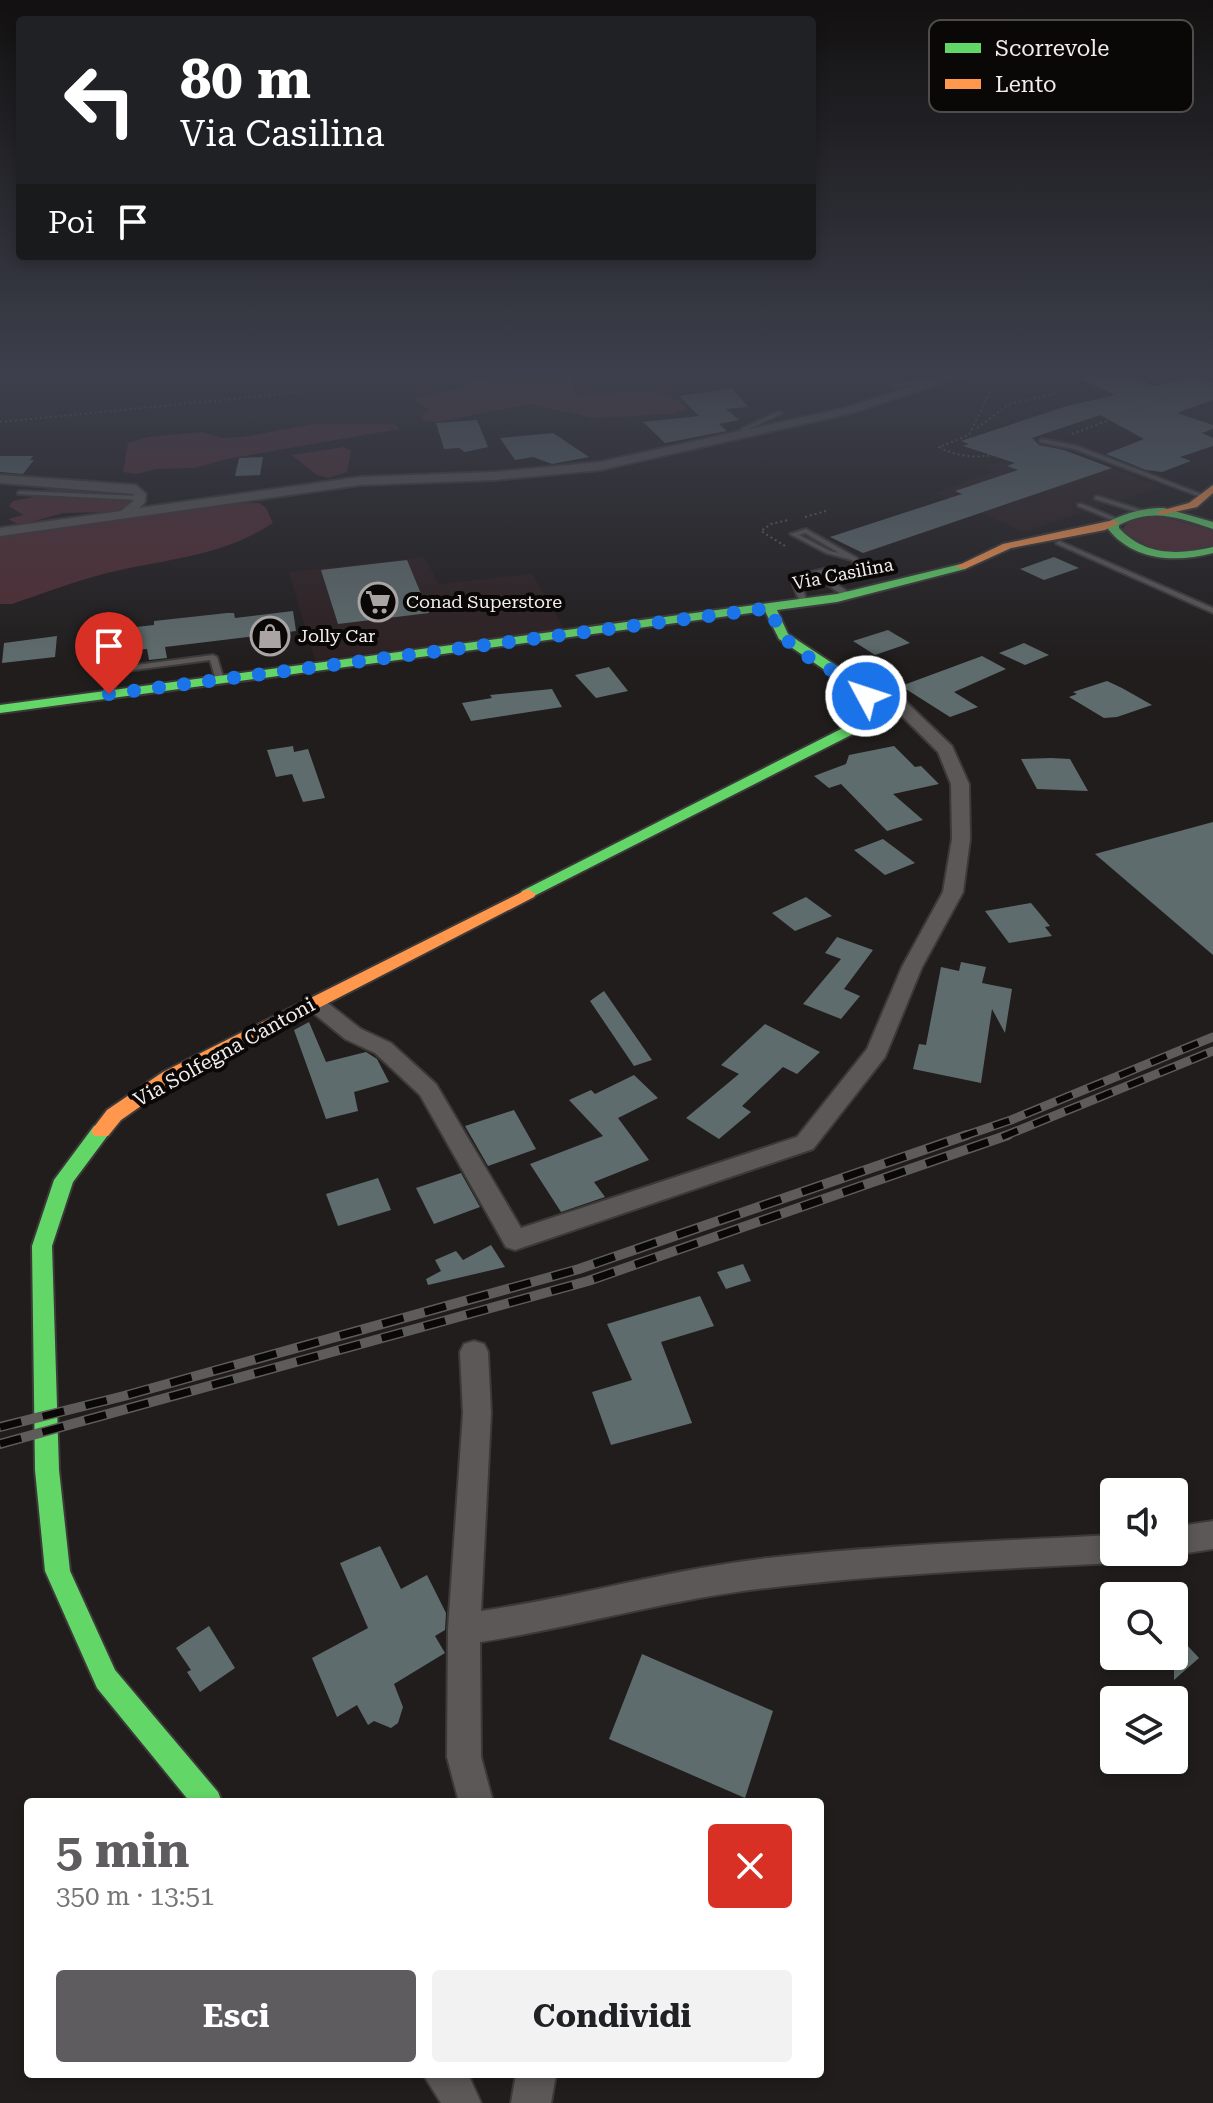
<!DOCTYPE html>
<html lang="it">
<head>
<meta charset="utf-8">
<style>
	:root { --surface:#fff; --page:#f2f2f2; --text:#202124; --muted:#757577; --accent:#5e5c5e }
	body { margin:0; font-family:"Roboto Serif",serif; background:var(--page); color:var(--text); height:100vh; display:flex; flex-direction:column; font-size:30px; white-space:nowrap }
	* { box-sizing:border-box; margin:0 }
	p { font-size:26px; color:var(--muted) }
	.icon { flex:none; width:44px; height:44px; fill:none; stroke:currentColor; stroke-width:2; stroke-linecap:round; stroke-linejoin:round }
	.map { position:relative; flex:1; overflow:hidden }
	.drawer { position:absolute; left:24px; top:1798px; width:800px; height:280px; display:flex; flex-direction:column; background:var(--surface); border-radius:8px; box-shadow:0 4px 12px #0003 }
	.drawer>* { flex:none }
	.guide { position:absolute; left:16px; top:16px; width:800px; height:244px; border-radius:8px; box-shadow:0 4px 12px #0003; background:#202124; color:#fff; overflow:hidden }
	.buttons { position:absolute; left:1100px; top:1478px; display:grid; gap:16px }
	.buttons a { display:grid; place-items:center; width:88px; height:88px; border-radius:8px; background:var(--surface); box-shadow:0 4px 12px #0003; font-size:40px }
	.pin { position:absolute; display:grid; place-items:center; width:68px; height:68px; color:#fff; margin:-82px -34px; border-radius:50% 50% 50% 0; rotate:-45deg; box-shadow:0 0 8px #0007 }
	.pin .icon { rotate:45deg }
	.me { position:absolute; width:88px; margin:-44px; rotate:310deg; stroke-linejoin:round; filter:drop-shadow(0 0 6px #0008) }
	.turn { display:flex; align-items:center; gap:28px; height:168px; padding:0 32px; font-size:36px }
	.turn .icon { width:104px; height:104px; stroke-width:2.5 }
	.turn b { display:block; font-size:56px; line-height:68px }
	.then { display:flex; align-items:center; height:76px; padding:0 32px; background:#0003; gap:16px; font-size:30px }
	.round { display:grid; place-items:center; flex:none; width:84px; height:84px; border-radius:8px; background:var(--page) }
	.headline { display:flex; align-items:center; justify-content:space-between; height:136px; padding:0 32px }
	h1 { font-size:48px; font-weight:700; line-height:60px; color:var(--accent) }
	.button { display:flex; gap:16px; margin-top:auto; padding:16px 32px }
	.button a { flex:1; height:92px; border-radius:8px; background:var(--accent); color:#fff; font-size:32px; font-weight:700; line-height:92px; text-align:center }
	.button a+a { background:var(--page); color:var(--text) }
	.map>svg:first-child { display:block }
	.built { fill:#2d2021 }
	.green { fill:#522d33 }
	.building { fill:#5f6c6d }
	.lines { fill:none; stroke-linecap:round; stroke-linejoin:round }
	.lane-casing { stroke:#3c3939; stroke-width:4 }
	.street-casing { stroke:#3c3939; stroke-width:4 }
	.fast-casing { stroke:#3c3939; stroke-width:4 }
	.slow-casing { stroke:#3c3939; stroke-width:4 }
	.path { stroke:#615e5e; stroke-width:2; stroke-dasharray:2 3; stroke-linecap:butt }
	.lane { fill:#5c5858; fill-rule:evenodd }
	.street { fill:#5c5858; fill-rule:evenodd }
	.fast { fill:#63d668; fill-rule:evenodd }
	.slow { fill:#ff974d; fill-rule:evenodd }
	.rail-far1-casing { stroke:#5e5b5b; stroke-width:9 }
	.rail-casing { stroke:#5e5b5b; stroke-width:10 }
	.rail-far1 { stroke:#0a0707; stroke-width:6; stroke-dasharray:17; stroke-linecap:butt }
	.rail { stroke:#0a0707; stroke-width:7; stroke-dasharray:22; stroke-linecap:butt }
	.route { stroke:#1a73e8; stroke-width:14; stroke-dasharray:0 25.2 }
	.labels { text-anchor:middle; stroke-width:8; stroke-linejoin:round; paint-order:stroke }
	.far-street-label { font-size:18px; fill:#f3eded; stroke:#0a0707 }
	.far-poi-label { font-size:18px; fill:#f3eded; stroke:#0a0707; text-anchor:start }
	.street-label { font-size:20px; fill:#f3eded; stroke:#0a0707 }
	.key { fill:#0a0707; stroke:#504c4c; stroke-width:2 }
	.key-label { font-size:22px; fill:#f3eded }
</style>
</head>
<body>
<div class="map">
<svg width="1213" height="2103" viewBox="0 0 1213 2103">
	<rect width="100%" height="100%" fill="#211d1d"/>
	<g class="built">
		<path d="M1052 446 1163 487 1024 532 935 493 995 471 985 466Z"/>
		<path d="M424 557 439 584 532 574 565 630 315 660 289 572Z"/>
	</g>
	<g class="green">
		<path d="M554 372H577L572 379 575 395C609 397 663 381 688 409L671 414 593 418 530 404 437 422 424 421 420 417 430 410 413 399 460 388 473 380Z"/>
		<path d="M312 424H395L399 429 227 459 195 468 156 469 137 474 123 472 128 443 148 437 202 432 222 438 243 437Z"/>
		<path d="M344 447 351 451 347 472 329 478 317 475 292 455Z"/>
		<path d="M53 489 117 493 130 497 127 507 113 512 63 513 20 525 8 519 23 515 9 506 13 501 43 495 41 490Z"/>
		<path d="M259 503 266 508 273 523C219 558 167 558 107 573 75 581 44 593 12 604H0V536L206 504Z"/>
		<path d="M1156 515 1213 530V547C1176 557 1152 553 1122 530L1130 519Z"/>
	</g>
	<g class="building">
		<path d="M1112 372H1125L1154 386 1194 375 1213 382V400L1177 413 1213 425V429L1202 433 1213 438V446L1180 457 1191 461 1162 472 1146 470 1106 454 1144 439 1100 415 1032 438 1039 445 1064 450 1112 468 863 553 830 537 962 494 955 491 1018 470 1007 466 1015 463 963 446 969 444 961 441 1067 406 1115 395 1079 378Z"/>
		<path d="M732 388 748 407 726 409 739 420 719 424 727 431 665 443 643 422 699 416 679 396Z"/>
		<path d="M477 420 488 447 465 452 459 448 444 449 436 423Z"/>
		<path d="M553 433 589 457 552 464 533 457 515 460 500 438Z"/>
		<path d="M0 456H33L30 460H34L23 474 0 472Z"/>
		<path d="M263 457 260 475 235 476 239 458Z"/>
		<path d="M1054 557 1079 568 1044 580 1020 569Z"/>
		<path d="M407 560 429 613 338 624 321 570Z"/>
		<path d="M293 611 296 631 165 647 167 658 149 660 147 649 135 650 136 627 154 625V621L227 613H234L235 618Z"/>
		<path d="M888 630 910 643 875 655 853 641Z"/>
		<path d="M57 636 55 657 2 663 4 643Z"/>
		<path d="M1024 643 1049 655 1025 665 999 653Z"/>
		<path d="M982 656 1006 669 954 692 978 707 950 717 901 686Z"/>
		<path d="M609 667 628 691 596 698 575 675Z"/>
		<path d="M1107 681 1122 688 1152 705 1117 717 1104 718 1069 697 1077 694 1073 692Z"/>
		<path d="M552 689 562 707 471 721 462 703 492 698 490 695Z"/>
		<path d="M293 746 294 752 308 749 325 798 303 802 292 774 276 777 267 750Z"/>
		<path d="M894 746 915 767 921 766 939 784 893 794 923 820 887 831 841 784 829 788 814 776 846 764 849 755Z"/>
		<path d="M1051 758 1070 759 1088 791 1037 789 1021 759Z"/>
		<path d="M1213 822V955L1095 854Z"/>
		<path d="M883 839 915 863 885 875 854 850Z"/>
		<path d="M806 897 832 916 795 931 772 913Z"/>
		<path d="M1031 903 1050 926 1045 927 1052 936 1009 943 985 911Z"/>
		<path d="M837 937 873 950 844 989 860 996 841 1019 803 1004 841 959 825 953Z"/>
		<path d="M961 962 986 967 982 983 1012 989 1005 1033 992 1009 981 1083 913 1069 919 1044 926 1045 941 967 959 971Z"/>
		<path d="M604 991 652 1060 634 1066 590 1001Z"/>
		<path d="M309 1022 326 1062 366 1052 377 1059 389 1082 354 1092 358 1111 326 1119 294 1030Z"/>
		<path d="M765 1024 820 1052 797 1074 783 1067 742 1106 751 1112 719 1139 686 1118 739 1074 721 1065Z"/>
		<path d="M634 1075 658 1098 618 1118 649 1160 594 1182 605 1197 561 1212 530 1164 603 1136 569 1100 591 1090 595 1094Z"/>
		<path d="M514 1110 536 1149 488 1166 465 1126Z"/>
		<path d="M461 1173 480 1207 434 1224 416 1188Z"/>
		<path d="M378 1178 391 1210 338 1226 326 1194Z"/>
		<path d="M491 1245 505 1267 428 1285 426 1279 441 1271 435 1260 456 1251 463 1260Z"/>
		<path d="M743 1264 751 1281 726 1289 717 1272Z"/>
		<path d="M700 1296 714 1326 661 1342 692 1423 611 1445 592 1392 632 1380 607 1324Z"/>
		<path d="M380 1546 401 1589 427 1575 446 1613 445 1630 435 1636 445 1653 394 1684 403 1707 398 1723 391 1728 374 1721 368 1725 357 1705 337 1717 312 1658 368 1628 340 1563Z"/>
		<path d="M209 1626 235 1668 200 1692 187 1672 191 1670 176 1648Z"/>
		<path d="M1174 1631 1199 1658 1174 1680Z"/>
		<path d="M642 1654 773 1711 745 1798 609 1739Z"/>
	</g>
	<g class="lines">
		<g class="lane-casing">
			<g id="lane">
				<path d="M933 380 935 383 894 387 891 385Z"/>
				<path d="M778 412 783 413 748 429 753 435 752 436H748L741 429Z"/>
				<path d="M1042 439 1077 446 1206 496 1201 497 1074 449 1040 442V440Z"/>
				<path d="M20 491 140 496 143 498 140 500 18 494V492Z"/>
				<path d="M1097 496 1144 511 1145 512 1140 513 1095 499V497Z"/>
				<path d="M1078 504H1082L1120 520 1115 521 1078 506Z"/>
				<path d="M806 529 857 558 862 567 861 568H857L852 560 826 553 790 534ZM805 533 839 553 830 551 799 535Z"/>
				<path d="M1059 541 1213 608V613L1057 544 1056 543Z"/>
				<path d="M824 569 826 570 834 582 852 595 845 597 828 585 822 574 803 577 801 585 808 603 801 605 793 585 796 576Z"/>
				<path d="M213 655 217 657 224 680 223 682 216 680 210 660 119 672 113 694 109 696 105 694 113 668Z"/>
			</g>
		</g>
		<g class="street-casing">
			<g id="street">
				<path d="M957 372H973L852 413 600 470 495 480 360 485 0 536V528L121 511 133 501 134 494 0 483V475L136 485 146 494 145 502 139 508 360 477 495 472 600 462 845 408Z"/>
				<path d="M866 691 902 698 952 746 969 784 970 839 963 892 922 967 885 1057 813 1149 515 1250 506 1247 420 1095 375 1053 345 1039 306 1007 302 1002 306 997H320L361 1029 391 1043 436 1084 521 1228 797 1137 867 1049 902 967 943 892 952 839 951 784 938 752 891 705 860 699V693Z"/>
				<path d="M474 1341 484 1344 488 1352 491 1413 481 1611C577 1597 671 1569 768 1558 883 1545 999 1541 1114 1535V1552H1128L1125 1559 1114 1563C998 1569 882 1574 767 1588 670 1599 576 1627 480 1642L481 1757 493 1802H459L447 1757 448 1629 463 1413 460 1352 464 1344Z"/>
				<path d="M1213 1521V1549L1174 1555 1166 1552H1174V1527Z"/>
				<path d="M423 2074H468L481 2103H441Z"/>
				<path d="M516 2074H556L551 2103H511Z"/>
			</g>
		</g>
		<g class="fast-casing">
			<g id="fast">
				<path d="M1164 508 1213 522V529C1180 518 1153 507 1119 525V528C1145 556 1178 555 1213 547V553C1175 563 1134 561 1108 529L1110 521C1128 512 1144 508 1164 508Z"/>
				<path d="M961 564 967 567 965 569 837 602 777 610 788 634 870 688 876 715 874 718 855 733 528 899 520 894 522 891 845 727 862 714 859 693 779 639 765 611 0 713V705L837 594Z"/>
				<path d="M101 1124 108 1126 111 1131 73 1182 52 1246 59 1470 70 1571 115 1670 218 1792 222 1802H190L97 1688 45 1571 35 1470 32 1246 54 1180 94 1126Z"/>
			</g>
		</g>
		<g class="slow-casing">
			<g id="slow">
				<path d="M1213 485V493L1197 507 1161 515 1156 512 1189 503Z"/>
				<path d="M1114 520 1119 523 1105 530 1011 548 965 569 955 567 1003 544Z"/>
				<path d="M528 889 536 894 534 897 175 1082 121 1120 108 1136H94L91 1131 107 1110 163 1072Z"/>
			</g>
		</g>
		<g class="path">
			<path d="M994 383 969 435 939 447C971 464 998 455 1031 444"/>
			<path d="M0 422 303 392"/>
			<path d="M977 428 1009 404 1058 393"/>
			<path d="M1072 434 1149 405 1165 396"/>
			<path d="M805 517 826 511"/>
			<path d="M785 546 761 531 771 524 788 520"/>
		</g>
		<use href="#lane" class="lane"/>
		<use href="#street" class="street"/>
		<use href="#fast" class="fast"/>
		<use href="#slow" class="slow"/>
		<g class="rail-far1-casing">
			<g id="rail-far1">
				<path d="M961 1137 1011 1120 1213 1037"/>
				<path d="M1002 1137 1213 1051"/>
			</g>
		</g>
		<g class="rail-casing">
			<g id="rail">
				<path d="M0 1427 124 1396 579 1269 967 1135"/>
				<path d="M0 1444 588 1281 1008 1135"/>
			</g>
		</g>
		<use href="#rail-far1" class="rail-far1"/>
		<use href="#rail" class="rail"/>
	</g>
	<linearGradient id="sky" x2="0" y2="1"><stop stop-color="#121010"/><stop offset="0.56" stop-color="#3d404c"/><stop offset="1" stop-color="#3d404c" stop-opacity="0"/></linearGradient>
	<rect width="1213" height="667" fill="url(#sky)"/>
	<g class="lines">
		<path class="route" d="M109 694 770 608C774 617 778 629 784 637 804 660 840 672 865 691L866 696"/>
	</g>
	<defs>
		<g id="supermarket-ring" transform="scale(2)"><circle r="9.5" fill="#0a0707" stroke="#aaa4a4" stroke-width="1.5"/><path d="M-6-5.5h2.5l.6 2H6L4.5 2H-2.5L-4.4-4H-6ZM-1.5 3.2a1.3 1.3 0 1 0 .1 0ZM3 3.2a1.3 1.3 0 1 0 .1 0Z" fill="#aaa4a4"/></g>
		<g id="shop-ring" transform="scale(2)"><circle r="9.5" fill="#0a0707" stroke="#aaa4a4" stroke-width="1.5"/><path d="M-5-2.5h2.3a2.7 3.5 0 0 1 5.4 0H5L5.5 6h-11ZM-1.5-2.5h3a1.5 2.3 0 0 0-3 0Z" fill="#aaa4a4"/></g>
	</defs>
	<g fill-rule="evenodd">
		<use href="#supermarket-ring" x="378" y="602"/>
		<use href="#shop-ring" x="270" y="636"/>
	</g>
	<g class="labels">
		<g class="far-street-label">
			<text transform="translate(843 574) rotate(-11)" y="6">Via Casilina</text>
		</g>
		<g class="far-poi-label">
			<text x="406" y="608">Conad Superstore</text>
			<text x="298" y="642">Jolly Car</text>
		</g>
		<g class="street-label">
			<text transform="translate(224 1052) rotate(-29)" y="7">Via Solfegna Cantoni</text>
		</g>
	</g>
	<rect x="929" y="20" width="264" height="92" rx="12" class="key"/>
	<rect x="945" y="43" width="36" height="10" fill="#63d668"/>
	<rect x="945" y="79" width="36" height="10" fill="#ff974d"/>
	<g class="key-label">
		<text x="995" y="56">Scorrevole</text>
		<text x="995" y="92">Lento</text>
	</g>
</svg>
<div class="buttons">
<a><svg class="icon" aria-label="sound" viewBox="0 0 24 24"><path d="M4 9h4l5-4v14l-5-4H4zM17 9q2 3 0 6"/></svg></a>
<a><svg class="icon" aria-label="search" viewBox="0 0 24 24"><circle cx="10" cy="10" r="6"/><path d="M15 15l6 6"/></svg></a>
<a><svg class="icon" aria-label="layers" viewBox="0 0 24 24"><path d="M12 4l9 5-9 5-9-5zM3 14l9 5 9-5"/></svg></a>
</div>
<div class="pin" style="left:109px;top:694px;background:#d93025"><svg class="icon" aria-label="arrive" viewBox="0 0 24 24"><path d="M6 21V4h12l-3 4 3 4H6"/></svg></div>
<svg class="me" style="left:866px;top:696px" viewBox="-20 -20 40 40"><circle r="17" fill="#1a73e8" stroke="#fff" stroke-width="3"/><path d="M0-11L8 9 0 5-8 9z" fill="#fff"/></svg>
<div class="guide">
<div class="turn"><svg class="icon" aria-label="left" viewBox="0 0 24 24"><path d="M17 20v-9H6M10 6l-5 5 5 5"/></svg><div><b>80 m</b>Via Casilina</div></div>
<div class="then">Poi<svg class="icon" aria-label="arrive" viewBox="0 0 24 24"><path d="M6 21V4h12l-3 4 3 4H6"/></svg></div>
</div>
<section class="drawer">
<div class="headline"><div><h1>5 min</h1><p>350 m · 13:51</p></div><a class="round" style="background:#d93025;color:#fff"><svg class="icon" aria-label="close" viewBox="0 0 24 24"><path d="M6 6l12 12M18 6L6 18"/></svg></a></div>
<div class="button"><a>Esci</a><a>Condividi</a></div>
</section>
</div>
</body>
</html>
